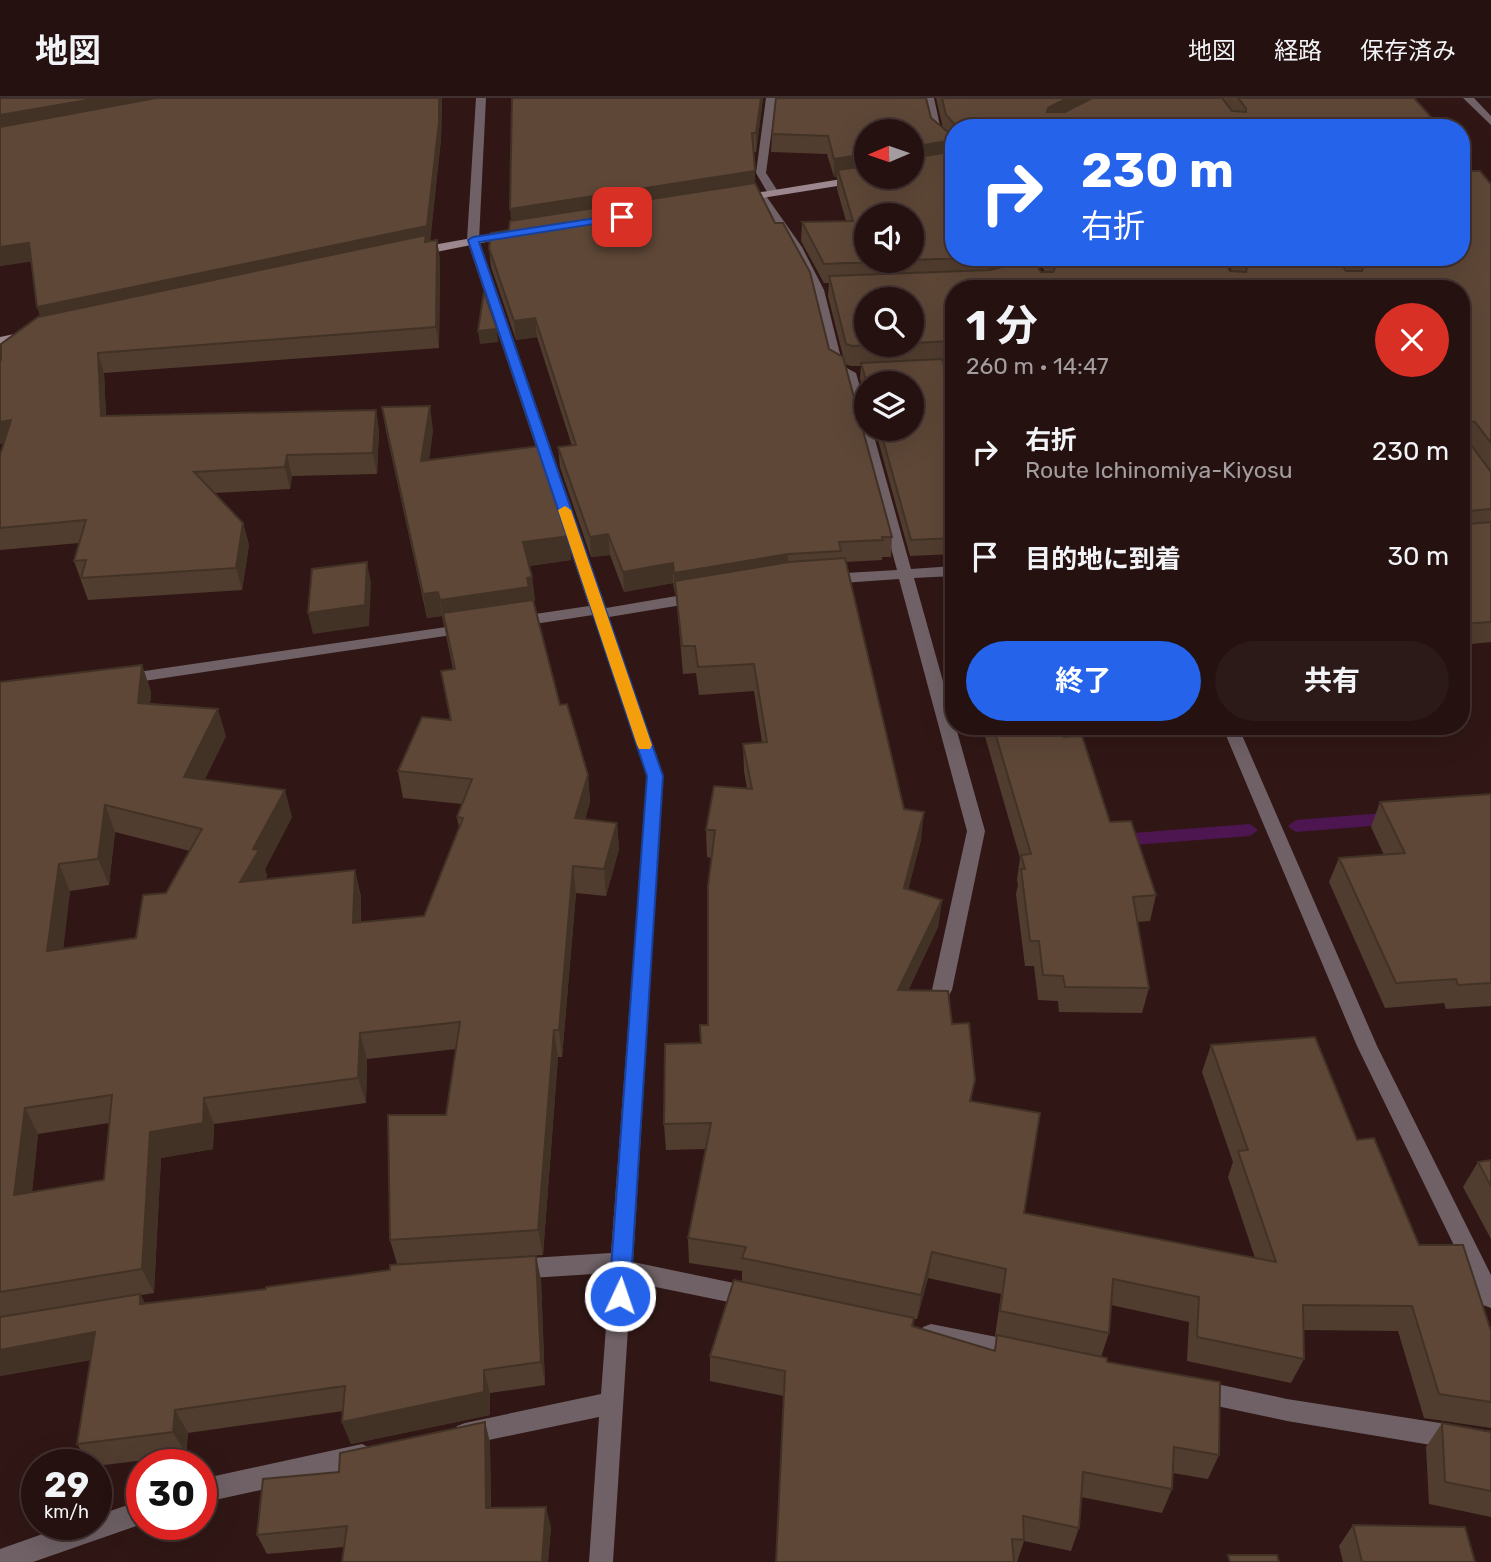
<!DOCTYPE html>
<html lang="ja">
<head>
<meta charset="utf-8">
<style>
	:root { --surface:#241110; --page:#2c1a19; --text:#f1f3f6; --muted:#a39d9f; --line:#413130; --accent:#2563eb }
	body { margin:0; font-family:Rubik,"Noto Sans JP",sans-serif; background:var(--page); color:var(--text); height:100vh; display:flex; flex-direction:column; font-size:26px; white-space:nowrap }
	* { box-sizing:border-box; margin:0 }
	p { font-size:23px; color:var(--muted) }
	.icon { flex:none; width:38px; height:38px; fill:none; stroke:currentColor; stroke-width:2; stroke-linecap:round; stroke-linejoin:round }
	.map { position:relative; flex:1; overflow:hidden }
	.panel { position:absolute; left:945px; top:182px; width:525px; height:455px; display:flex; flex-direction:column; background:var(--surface); border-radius:28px; box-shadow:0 7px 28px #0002,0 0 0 2px var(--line) }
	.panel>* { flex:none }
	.hud { position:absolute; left:945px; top:21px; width:525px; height:147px; border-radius:28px; box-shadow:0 7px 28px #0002,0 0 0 2px var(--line); background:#2563eb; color:#fff; overflow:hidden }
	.needle { width:46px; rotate:268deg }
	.controls { position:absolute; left:854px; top:21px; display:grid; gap:14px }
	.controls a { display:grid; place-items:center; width:70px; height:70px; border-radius:50%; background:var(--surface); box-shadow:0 7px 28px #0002,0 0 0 2px var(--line); font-size:35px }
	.speed { position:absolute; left:21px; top:1351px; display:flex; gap:14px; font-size:35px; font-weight:700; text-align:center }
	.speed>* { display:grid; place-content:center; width:91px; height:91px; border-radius:50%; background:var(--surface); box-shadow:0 7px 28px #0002,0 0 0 2px var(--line); line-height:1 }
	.speed small { font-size:18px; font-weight:400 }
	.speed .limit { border:10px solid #d22; background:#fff; color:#111 }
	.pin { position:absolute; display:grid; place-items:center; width:60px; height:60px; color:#fff; margin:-30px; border-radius:14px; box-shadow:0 4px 10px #0006 }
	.me { position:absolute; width:77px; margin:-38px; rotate:3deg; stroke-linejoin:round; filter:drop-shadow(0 0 5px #0008) }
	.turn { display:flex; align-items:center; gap:24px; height:147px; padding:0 21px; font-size:32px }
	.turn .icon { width:91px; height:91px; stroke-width:2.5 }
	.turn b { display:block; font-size:49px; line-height:60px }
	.round { display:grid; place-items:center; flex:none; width:74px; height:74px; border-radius:37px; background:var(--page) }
	.overview { display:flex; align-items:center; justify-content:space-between; height:119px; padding:0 21px }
	h1 { font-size:42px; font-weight:700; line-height:52px }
	.button { display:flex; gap:14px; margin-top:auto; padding:14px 21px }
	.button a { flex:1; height:80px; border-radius:42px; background:var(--accent); color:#fff; font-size:28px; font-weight:700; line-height:80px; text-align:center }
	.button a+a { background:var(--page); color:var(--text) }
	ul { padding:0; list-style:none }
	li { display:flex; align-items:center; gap:21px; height:105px; padding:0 21px }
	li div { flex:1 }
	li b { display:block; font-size:26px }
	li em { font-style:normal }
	header { display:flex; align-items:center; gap:42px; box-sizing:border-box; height:98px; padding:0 35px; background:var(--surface); border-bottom:2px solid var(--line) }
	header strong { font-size:33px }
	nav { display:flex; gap:38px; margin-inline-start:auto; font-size:24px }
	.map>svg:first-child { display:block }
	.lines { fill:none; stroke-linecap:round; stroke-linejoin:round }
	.stream { fill:#4e1651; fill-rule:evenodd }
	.minor { fill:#6f6166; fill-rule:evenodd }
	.tertiary { fill:#6f6166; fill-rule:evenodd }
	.secondary { fill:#9c878e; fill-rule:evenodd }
	.wall { fill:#513d2f; fill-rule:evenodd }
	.shaded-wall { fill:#423226 }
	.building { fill:#5e4737; stroke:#423226; stroke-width:2; fill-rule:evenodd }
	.route { fill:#2563eb; stroke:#184099; stroke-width:2 }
	.slow { fill:#f59e0b }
</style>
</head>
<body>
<header>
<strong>地図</strong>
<nav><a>地図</a><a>経路</a><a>保存済み</a></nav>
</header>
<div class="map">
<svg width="1491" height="1464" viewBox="0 0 1491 1464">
	<rect width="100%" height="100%" fill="#301715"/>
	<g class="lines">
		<g class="stream">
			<path d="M1395 714 1403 720 1395 726 1296 734 1288 728 1296 722Z"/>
			<path d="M1250 726 1258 732 1250 738 1133 747 1125 741 1133 735Z"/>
		</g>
		<g class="minor">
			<path d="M766 0H776L766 75 779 95 773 98 769 97 756 75Z"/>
			<path d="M924 0H934L942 37 954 47V56L932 38Z"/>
			<path d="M1463 0H1474L1491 18V27Z"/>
			<path d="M756 95H764L802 149 824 192 843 268 856 275 866 310V331H872L911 471 954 468V478L914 480 985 733 952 892 949 897 942 900 935 897 932 892 967 733 899 481 828 486 821 481 828 476 897 472 844 277 831 270 812 192 790 149 754 97Z"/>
			<path d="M473 139 479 142 606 510 700 494 708 499 700 504 609 519 663 678 633 1164 753 1189 761 1192 764 1199 761 1206 753 1209 631 1184 613 1464H589L599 1319 465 1347 457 1344 453 1336 457 1328 465 1325 601 1296 610 1175 514 1181 506 1178 503 1171 506 1164 514 1161 611 1155 647 678 593 517 515 529 507 524 515 519 589 508 467 142Z"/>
			<path d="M954 265V273L920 275 914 271 920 267Z"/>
			<path d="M467 526 475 531 472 534 124 586 116 581 124 576Z"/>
			<path d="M1222 628H1238L1377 948 1491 1177V1210L1483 1207 1357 948Z"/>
			<path d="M931 1226 1017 1243 1025 1246 1028 1254 1025 1262 1017 1265 931 1246 923 1243 920 1236 923 1229Z"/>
			<path d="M1198 1282 1287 1301 1491 1333V1357L1287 1323 1198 1304 1190 1301 1186 1293 1190 1285Z"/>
			<path d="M362 1346 370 1350 374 1358 370 1366 362 1370 201 1405V1381Z"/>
			<path d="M142 1402V1426L33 1464H0V1451L71 1426H96V1418Z"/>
		</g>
		<path class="tertiary" d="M476 0H486L479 142 473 145 467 142Z"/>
		<g class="secondary">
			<path d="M866 77 880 79 875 82 737 104 731 101 737 98Z"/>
			<path d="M512 133 516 134V138L416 158 410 154 416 150Z"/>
			<path d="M29 233 35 237 33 240 6 245V283L0 287V239Z"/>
		</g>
	</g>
	<g class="wall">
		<path d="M0 0H442L441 41 430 143 437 142 440 162 439 250 104 275 106 318 376 312 379 333 377 376 292 378 290 391 214 395 243 425 249 447 242 492 88 502 74 463 79 445 0 452V357L40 218 31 163 0 168Z"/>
		<path d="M763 0 756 54H754L755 85 829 251 892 439 891 459H882V462L846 464 904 711 921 742 908 791 942 802 938 829 908 893 952 926 972 1003 1024 1115 1255 1160 1228 1079 1233 1064 1202 974 1211 947 1357 1042 1419 1147 1491 1233V1330L1424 1320 1398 1233 1304 1232V1261L1291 1285 1187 1263 1189 1224 1111 1207 1109 1235 1101 1259 1219 1357 1208 1381 1173 1375 1172 1391 1162 1415 1081 1399 1079 1430 1071 1453 1024 1443 1017 1464H776L784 1298 710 1283V1258L742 1184V1173L689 1165 688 1140 706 1051 666 1052 664 1026 708 927 712 760 707 759 706 732 747 690 744 673 743 646 762 644 754 593 699 597 696 575 683 576 676 495 675 496 673 485 624 494 610 457 591 459 560 369 558 349 572 348 537 239 516 242 491 169 489 150 509 132 511 123ZM928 1180 1001 1196 995 1238H997L994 1252 913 1229 914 1221H917Z"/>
		<path d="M936 0H1414L1441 30H954V159H1027L1026 163 1041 174H1045L1037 159H1222L1230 173H1232L1224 159H1461V53L1470 63 1467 73 1491 86V544L1461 547V191H954V263L942 264 954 300V456L910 458 875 331H912V285H866V301L860 280 861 268H851L845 266 828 198 829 185H824L801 143 802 124 846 123 837 91V79H834L827 56 771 54 772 36 931 20 943 30ZM866 33 912 79H866ZM912 201V247H866Z"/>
		<path d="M382 309 433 332 429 362 569 438 571 462 529 468 532 479 535 503 533 504 560 607 588 677 590 704 585 721 617 725 619 751 606 798 576 795 562 959H558L543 1157 397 1166 390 1142 446 1017 456 951 367 961 366 1005 214 1026 213 1051 161 1060 154 1195 141 1197 145 1206 541 1182 545 1287 490 1295V1317L351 1346 342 1324 343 1313 188 1335 186 1357 96 1368V1367H90L77 1346 91 1262 0 1278V584L142 567 151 594 150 606 226 638 205 681 292 719 265 771 267 778 265 781 355 772 361 799V824L424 818 459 730 457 719 462 706 403 700 398 673 450 622 441 573 453 571 442 518 427 520 386 333ZM115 734 190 753 166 795 136 840 63 850 70 793 109 787ZM109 1025 104 1082 32 1094 38 1036Z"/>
		<path d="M982 628H1060L1064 639 1110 724 1156 797 1150 823 1137 824 1149 890 1142 915 1059 914 1058 903 1038 902 1034 868H1025L1016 796 1018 787 1017 782 1020 760Z"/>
		<path d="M1491 696V908L1446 911 1444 905 1385 910 1329 784 1339 760 1384 757 1371 729 1380 704Z"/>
		<path d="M1491 1062V1141L1463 1089 1478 1064Z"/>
		<path d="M485 1324 490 1345 491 1410 551 1429 548 1464H342L344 1449 267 1456 257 1437 339 1374Z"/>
		<path d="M1442 1325 1491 1334V1419L1429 1406 1426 1349Z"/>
		<path d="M1353 1427 1475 1464H1343L1339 1448Z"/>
	</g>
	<g class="shaded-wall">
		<path d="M99 0H223L0 35V17Z"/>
		<path d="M439 0H442L441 41 430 145 43 227 37 209Z"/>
		<path d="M761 0H763L756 54V35Z"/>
		<path d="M1067 0H1099L1046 28 1048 10Z"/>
		<path d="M954 42V60L912 67V53L913 49Z"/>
		<path d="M866 56V74L838 72 837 79H834V61Z"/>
		<path d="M1470 63 1464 81 1465 64Z"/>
		<path d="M755 73V92L512 130 510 111Z"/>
		<path d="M437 142 440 162 439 250 436 229Z"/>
		<path d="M29 145 35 163 0 168V149Z"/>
		<path d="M990 159H1027L1025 169 988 178Z"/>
		<path d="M535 220 537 239 516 242 514 223Z"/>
		<path d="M497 231 498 244 480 246 478 233Z"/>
		<path d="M98 255 104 275 107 340 101 318Z"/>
		<path d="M430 308 433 332 425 387 421 363Z"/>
		<path d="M376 312 379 333 377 376 373 355Z"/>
		<path d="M11 322 19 344 0 346V324Z"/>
		<path d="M287 357 292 378 290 391 285 369Z"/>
		<path d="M243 425 249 447 242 492 236 470Z"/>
		<path d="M608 436 610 457 591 459 590 439Z"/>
		<path d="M569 438 571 462 526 468 523 444Z"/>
		<path d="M788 456V476L675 483 676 495 675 496 674 475Z"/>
		<path d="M367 464 371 485 369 528 313 536 308 515Z"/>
		<path d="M673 465V485L624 494 623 474Z"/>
		<path d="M532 479 535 503 443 515 444 526 440 502Z"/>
		<path d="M438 494 442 518 427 520 423 496Z"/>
		<path d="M142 567 151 594 148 632 138 605Z"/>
		<path d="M218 611 226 638 193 705 184 679Z"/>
		<path d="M588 677 590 704 578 746 575 720Z"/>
		<path d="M285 692 292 719 265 771 267 778 248 810 240 784 253 751Z"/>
		<path d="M105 707 115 734 109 787 98 761Z"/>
		<path d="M924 714 921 742 902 817 904 790Z"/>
		<path d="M617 725 619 751 606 798 604 771Z"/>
		<path d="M59 766 70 793 60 879 47 853Z"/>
		<path d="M573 768 576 795 562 959 559 932Z"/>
		<path d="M355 772 361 799 360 852 353 825Z"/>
		<path d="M942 802 938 829 895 920 898 892Z"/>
		<path d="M554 932 558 959 543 1157 538 1132Z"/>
		<path d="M360 935 367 961 366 1005 358 980Z"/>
		<path d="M204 1000 214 1026 213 1051 161 1060 154 1195 142 1171 150 1034Z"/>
		<path d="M25 1010 38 1036 29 1122 14 1097Z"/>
		<path d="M932 1154 928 1180 917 1221 921 1197Z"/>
		<path d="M536 1158 541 1182 545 1287 541 1264Z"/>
		<path d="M140 1196 153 1221 140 1206Z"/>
		<path d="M95 1234 109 1258 0 1278V1252Z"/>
		<path d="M484 1272 490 1295V1317L351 1346 342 1324Z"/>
		<path d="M175 1312 188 1335 186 1357 173 1334Z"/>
		<path d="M485 1324 490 1345 491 1430 486 1410Z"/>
		<path d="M546 1409 551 1429 548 1464H542Z"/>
	</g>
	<g class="building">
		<path d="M0 0H99L0 17Z"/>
		<path d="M156 0H439V24L427 128 37 209 29 145 0 149V29Z"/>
		<path d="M512 0H761L756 35H752L755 73 510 111Z"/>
		<path d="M776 0H926L931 20 954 39V42L913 49 912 53V33H866V56L834 61 828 38 772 36Z"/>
		<path d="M942 0H1067L1048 10 1047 14H1065L1092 0H1222L1232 13 1246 14V10L1238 0H1414L1441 30H958L946 17Z"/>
		<path d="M954 53V159H984L912 162V117H866V163H899L824 166 802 124 853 123 838 72 866 68V79H912V58L914 60Z"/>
		<path d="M1461 53 1470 63 1465 64V73H1480L1491 86V345L1475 324 1467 323 1466 340 1491 374V411L1469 413 1466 415 1469 426 1491 424V524L1461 526V191H954V243L912 245V201H866V247H884L852 248 846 246 829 178 990 172 1033 162 1041 174H1053L1055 170 1050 159H1222L1230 173 1246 174 1247 170 1240 159H1336L1346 173H1362L1363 170 1355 159H1461Z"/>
		<path d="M755 85 775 125H783L810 174 829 251 843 259 892 439H882L883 442 839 444 841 453 788 456 674 475 673 465 623 474 608 436 590 439 558 349 576 347 535 220 514 223 489 150 491 135 509 132 510 123Z"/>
		<path d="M426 137 425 144 437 142 436 229 98 255 101 318 376 312 373 355 287 357 285 369 194 374 243 425 236 470 81 480 86 462 74 463 86 422 0 430V357L11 322 0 324V263L1 262V246L38 219Z"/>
		<path d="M484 194 497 231 478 233Z"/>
		<path d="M942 261 954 300V440L911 442 880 331H912V285H867L861 265Z"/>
		<path d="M430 308 421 363 539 348 569 438 523 444 532 479 527 480 529 489 440 502 438 494 423 496 382 309Z"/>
		<path d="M845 460 904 711 924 714 904 790 942 802 898 892 948 893 952 926 969 925 975 982 970 1003 1040 1015 1024 1115 1276 1164 1238 1053 1248 1052 1211 947 1315 939 1357 1042 1374 1040 1419 1147H1463L1491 1233V1304L1439 1296 1412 1208 1303 1207 1304 1261 1197 1239 1199 1199 1113 1181 1109 1235 1000 1213 1006 1171 932 1154 921 1197 742 1160 746 1149 688 1140 711 1025 664 1026 665 946 701 945 700 927H708V788L715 732H706L714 688 752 691 743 646 767 644 754 566 698 569 695 548H682L675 483 789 464Z"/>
		<path d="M367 464 365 507 308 515 312 471Z"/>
		<path d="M533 502 560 607 567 606 588 677 575 720 617 725 604 771 573 768 559 932H554L538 1132 390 1142 388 1017H446L460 924 360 935 358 980 204 1000 203 1025 150 1034 142 1171 0 1194V584L142 567 138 605 218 611 184 679 285 692 253 751 259 752 240 784 355 772 353 825 424 818 463 720 457 719 472 681 398 673 422 619 451 622 441 573 455 571 443 515ZM105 707 202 731 166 795 143 797 136 840 47 853 59 766 98 761ZM112 997 104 1082 14 1097 25 1010Z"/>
		<path d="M993 628H1060L1064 639 1082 638 1110 724 1131 723 1156 797 1133 799 1149 890 1065 889 1063 878 1043 877 1039 843H1030L1021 771H1025L1021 757 1031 756Z"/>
		<path d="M1491 696V885L1458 887 1456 881 1396 885 1339 760 1405 755 1380 704Z"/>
		<path d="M1491 1062V1088L1478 1064Z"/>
		<path d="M536 1158 541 1264 484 1272V1294L342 1324 345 1288 175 1312 173 1334 77 1346 95 1234 0 1252V1219L140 1196V1206L266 1191V1189L390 1172V1167Z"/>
		<path d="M734 1182 914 1220 912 1228 995 1253 997 1237 1107 1260V1264L1220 1284 1219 1357 1174 1349 1172 1391 1083 1374 1079 1430 1023 1418 1024 1442 1012 1441 1014 1464H776L785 1273 710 1258Z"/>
		<path d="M485 1324 486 1410 546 1409 542 1464H342L347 1428 257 1437 263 1381 339 1374 340 1355Z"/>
		<path d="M1442 1325 1491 1334V1393L1445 1384Z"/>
		<path d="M1353 1427 1465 1429 1475 1464H1362Z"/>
		<path d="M1228 1457H1277L1279 1464H1230Z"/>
	</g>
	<path class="route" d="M622 116 626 117V121L479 144 663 678 630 1198 627 1205 620 1207 612 1205 609 1198 647 678 468 142 473 139Z"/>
	<path class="slow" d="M565 408 571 412 652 647 650 651H639L637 647 558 412Z"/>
</svg>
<div class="controls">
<a><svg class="needle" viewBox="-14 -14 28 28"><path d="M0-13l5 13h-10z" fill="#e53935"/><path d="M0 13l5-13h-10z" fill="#a39d9f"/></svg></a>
<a><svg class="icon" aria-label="sound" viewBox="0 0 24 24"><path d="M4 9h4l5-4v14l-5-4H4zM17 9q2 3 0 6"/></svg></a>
<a><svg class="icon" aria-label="search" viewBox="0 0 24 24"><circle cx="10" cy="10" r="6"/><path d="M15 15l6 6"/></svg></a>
<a><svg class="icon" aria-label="layers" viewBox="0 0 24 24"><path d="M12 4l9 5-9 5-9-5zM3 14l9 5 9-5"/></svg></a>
</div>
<div class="speed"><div>29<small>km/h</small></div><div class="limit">30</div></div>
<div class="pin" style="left:622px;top:119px;background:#d93025"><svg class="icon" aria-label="arrive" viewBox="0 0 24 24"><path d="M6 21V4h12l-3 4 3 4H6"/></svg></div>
<svg class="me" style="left:620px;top:1198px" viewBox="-20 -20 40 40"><circle r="17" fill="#2563eb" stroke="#fff" stroke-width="3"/><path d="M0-11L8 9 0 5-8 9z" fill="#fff"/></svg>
<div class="hud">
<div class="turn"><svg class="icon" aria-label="right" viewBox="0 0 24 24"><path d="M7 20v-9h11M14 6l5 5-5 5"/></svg><div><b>230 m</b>右折</div></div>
</div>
<section class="panel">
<div class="overview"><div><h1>1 分</h1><p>260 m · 14:47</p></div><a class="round" style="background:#d93025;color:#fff"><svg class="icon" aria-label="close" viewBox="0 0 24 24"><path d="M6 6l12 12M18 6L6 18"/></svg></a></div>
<ul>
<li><svg class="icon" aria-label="right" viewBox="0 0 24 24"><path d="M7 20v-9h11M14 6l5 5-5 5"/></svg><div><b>右折</b><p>Route Ichinomiya-Kiyosu</p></div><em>230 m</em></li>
<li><svg class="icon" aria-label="arrive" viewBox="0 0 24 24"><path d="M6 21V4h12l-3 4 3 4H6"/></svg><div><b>目的地に到着</b></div><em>30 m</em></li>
</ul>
<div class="button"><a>終了</a><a>共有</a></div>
</section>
</div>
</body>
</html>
